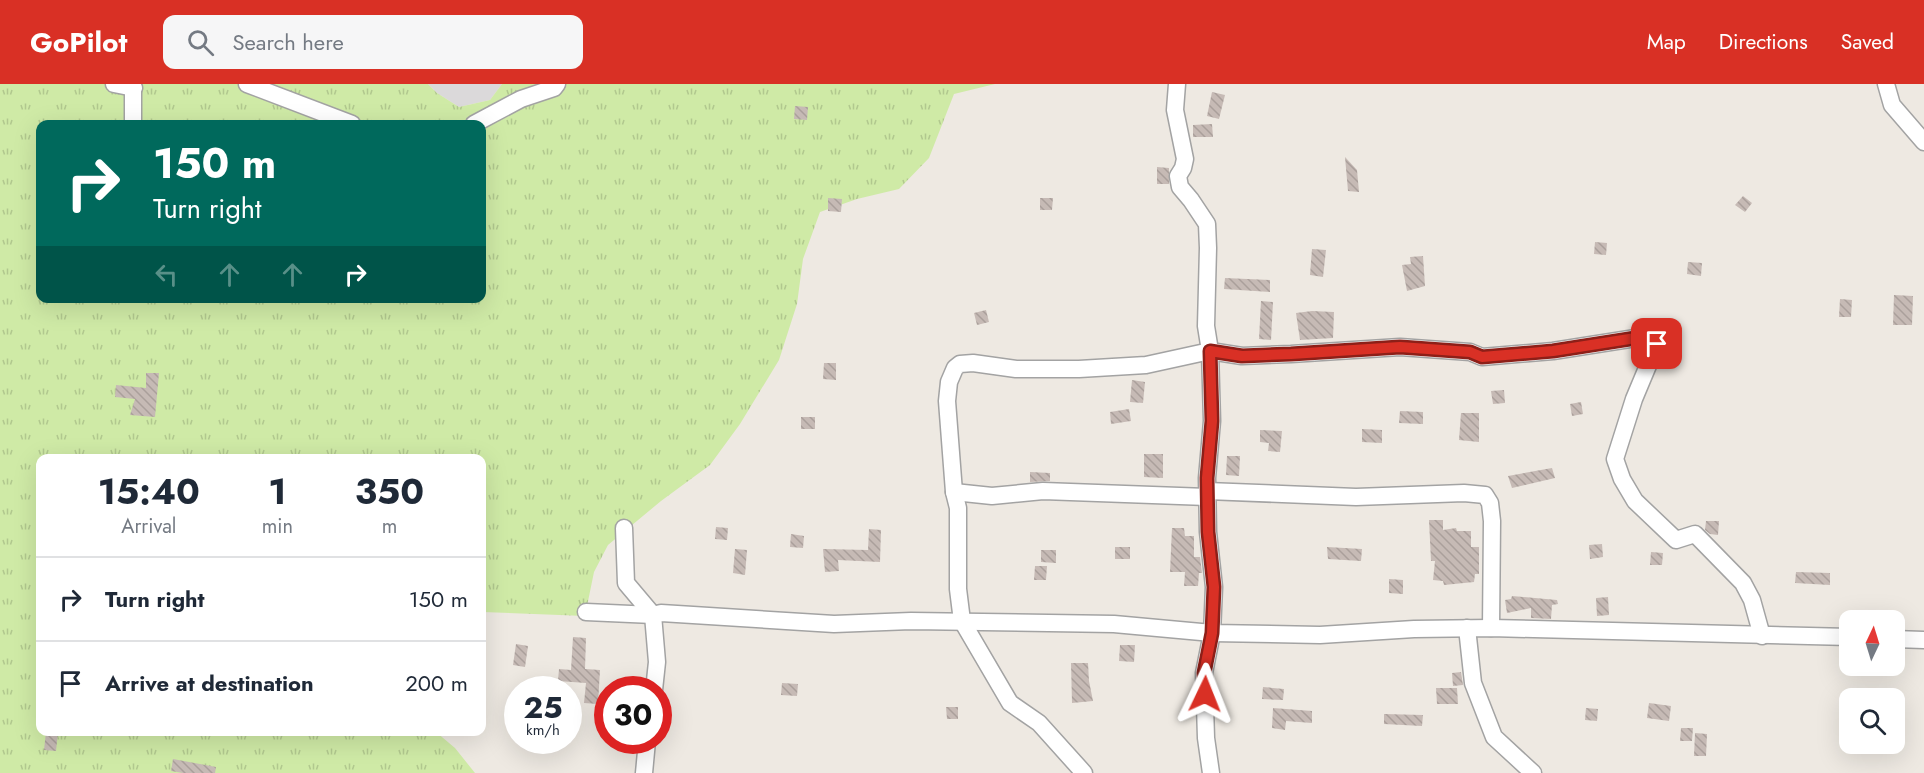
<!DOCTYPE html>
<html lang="en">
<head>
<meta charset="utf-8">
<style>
	:root { --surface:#fff; --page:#f6f6f7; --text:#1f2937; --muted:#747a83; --line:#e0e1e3; --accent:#d93025 }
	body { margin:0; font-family:Jost,sans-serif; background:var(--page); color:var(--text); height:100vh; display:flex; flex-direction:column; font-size:22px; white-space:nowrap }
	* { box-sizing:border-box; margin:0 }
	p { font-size:20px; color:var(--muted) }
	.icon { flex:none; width:33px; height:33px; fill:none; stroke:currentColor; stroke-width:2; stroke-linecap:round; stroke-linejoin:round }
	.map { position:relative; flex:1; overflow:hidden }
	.sheet { position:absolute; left:36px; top:370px; width:450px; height:282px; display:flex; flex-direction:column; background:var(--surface); border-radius:12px; box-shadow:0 6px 24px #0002 }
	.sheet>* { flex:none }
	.hud { position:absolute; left:36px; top:36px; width:450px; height:183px; border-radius:12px; box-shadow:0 6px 24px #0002; background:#00695c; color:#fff; overflow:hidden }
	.needle { width:39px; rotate:4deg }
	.fabs { position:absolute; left:1839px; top:526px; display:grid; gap:12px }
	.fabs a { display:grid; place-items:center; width:66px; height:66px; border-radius:12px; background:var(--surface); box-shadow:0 6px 24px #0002; font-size:30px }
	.speed { position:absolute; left:504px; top:592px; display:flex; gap:12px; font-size:30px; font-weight:700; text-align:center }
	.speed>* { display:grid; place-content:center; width:78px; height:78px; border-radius:50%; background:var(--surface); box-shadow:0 6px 24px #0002; line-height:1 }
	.speed small { font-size:15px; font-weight:400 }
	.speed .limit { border:9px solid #d22; background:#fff; color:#111 }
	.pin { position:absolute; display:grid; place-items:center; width:51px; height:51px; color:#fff; margin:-26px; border-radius:12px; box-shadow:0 3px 9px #0006 }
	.me { position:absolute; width:66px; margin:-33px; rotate:2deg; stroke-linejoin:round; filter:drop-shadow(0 0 4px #0008) }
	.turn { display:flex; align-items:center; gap:21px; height:126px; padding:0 18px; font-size:27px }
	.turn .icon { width:78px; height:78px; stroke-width:2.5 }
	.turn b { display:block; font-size:42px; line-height:51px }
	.lanes { display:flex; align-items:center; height:57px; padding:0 18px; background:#0003; justify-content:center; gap:30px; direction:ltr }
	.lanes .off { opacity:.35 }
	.eta { display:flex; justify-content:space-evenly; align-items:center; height:102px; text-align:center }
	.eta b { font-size:36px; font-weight:700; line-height:42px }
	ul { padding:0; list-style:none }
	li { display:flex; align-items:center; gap:18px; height:84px; padding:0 18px; border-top:2px solid var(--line) }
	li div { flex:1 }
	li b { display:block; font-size:22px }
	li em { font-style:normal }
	header { display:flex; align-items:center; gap:36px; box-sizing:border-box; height:84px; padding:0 30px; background:var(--accent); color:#fff }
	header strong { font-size:28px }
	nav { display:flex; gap:33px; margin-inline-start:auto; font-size:21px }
	.search { width:420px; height:54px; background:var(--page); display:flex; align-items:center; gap:15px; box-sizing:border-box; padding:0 21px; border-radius:12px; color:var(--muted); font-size:22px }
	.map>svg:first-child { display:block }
	.residential { fill:#dbd9da }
	.grass { fill:url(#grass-tufts); fill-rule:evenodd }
	.building { fill:url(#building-back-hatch) }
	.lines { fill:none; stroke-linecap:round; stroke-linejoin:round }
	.street-casing { stroke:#a3a3a3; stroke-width:19 }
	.street { stroke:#fff; stroke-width:16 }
	.route-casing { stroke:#8d1f18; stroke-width:15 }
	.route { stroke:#d93025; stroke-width:10 }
</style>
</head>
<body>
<header>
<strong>GoPilot</strong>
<div class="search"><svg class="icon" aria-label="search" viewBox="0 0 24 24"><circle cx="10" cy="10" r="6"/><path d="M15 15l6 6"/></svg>Search here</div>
<nav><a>Map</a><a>Directions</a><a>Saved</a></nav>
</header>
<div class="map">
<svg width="1924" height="689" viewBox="0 0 1924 689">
	<defs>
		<pattern id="grass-tufts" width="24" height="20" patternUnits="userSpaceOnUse" patternTransform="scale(1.5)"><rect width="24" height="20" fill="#cfeaa6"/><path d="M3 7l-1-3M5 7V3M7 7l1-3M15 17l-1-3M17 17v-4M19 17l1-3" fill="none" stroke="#b1c88e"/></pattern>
		<pattern id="building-back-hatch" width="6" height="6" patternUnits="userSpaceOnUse" patternTransform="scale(1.5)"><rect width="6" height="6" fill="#c6bab5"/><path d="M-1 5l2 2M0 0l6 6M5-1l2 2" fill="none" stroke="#aa9f9b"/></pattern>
	</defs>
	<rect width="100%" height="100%" fill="#eee9e2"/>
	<path class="residential" d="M428 0H502L490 16 459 23 437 9Z"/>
	<path class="grass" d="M0 0H428L437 9 459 23 490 16 502 0H995L954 10 929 74 899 105 857 115 820 128 803 175 797 220 779 276 740 340 710 381 661 417 608 461 594 488 585 532 482 528V375H40V648H436L455 664 475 689H0ZM40 40H482V214H40Z"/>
	<g class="building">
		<path d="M1212 8 1225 11 1219 35 1207 32Z"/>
		<path d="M795 22 808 23 807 36 794 35Z"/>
		<path d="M1212 40 1213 53H1193V41Z"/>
		<path d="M1345 73 1357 86 1359 108 1348 107Z"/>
		<path d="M1157 83 1169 84V100H1157Z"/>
		<path d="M1743 112 1752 119 1745 128 1735 121Z"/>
		<path d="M828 114 842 115 841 128 828 127Z"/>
		<path d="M1040 114H1053L1052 126H1040Z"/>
		<path d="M1595 158 1607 159 1606 171 1594 170Z"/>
		<path d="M1312 165 1326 166 1323 193 1310 191Z"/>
		<path d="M1423 172 1425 202 1407 207 1402 181 1411 180 1410 173Z"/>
		<path d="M1688 178 1702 179 1701 192 1687 190Z"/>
		<path d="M1225 194 1270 196V208L1224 205Z"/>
		<path d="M1894 211 1913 212 1912 241H1893Z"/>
		<path d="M1840 215 1852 216 1851 233H1839Z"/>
		<path d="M1261 217 1273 218 1271 256 1259 255Z"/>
		<path d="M986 226 989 238 977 241 974 229Z"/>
		<path d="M1312 227 1334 228 1333 254 1300 256 1296 229Z"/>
		<path d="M1664 245 1677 247 1674 263 1667 262 1663 251Z"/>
		<path d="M824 279H836V296L823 295Z"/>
		<path d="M146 289H159L155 333 130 331 135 315 115 313 116 301 146 304Z"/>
		<path d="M1132 296 1145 298 1143 319 1130 318Z"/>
		<path d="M1504 306 1505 319 1493 320 1491 307Z"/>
		<path d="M1581 318 1583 330 1572 332 1570 320Z"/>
		<path d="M1129 325 1131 337 1111 340 1110 328Z"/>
		<path d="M1400 327 1423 328V340L1399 339Z"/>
		<path d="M1461 329H1479V358L1459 356Z"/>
		<rect x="801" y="333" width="14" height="12"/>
		<path d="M1362 345 1382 346V359L1362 358Z"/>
		<path d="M1260 346 1282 347 1280 368 1268 367 1269 359 1260 358Z"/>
		<path d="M1144 370H1163V394L1144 393Z"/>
		<path d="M1227 372H1240L1239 392 1226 391Z"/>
		<path d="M1552 384 1555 394 1512 404 1508 392Z"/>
		<path d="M1030 388 1050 389V397L1030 398Z"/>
		<path d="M1429 436H1443V446L1456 444 1457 447H1471V463H1479V490H1475L1474 498 1444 501 1443 497 1433 496 1435 477H1431Z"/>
		<path d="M1706 437H1719L1718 451 1710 450 1705 446Z"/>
		<path d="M716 443 728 444 727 456 715 455Z"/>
		<path d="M1172 444H1184L1185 452H1194V473H1200L1202 489H1199L1198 502H1184L1185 488H1170Z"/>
		<path d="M869 445 881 446 880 478 838 476 839 487 825 488 823 465 868 466Z"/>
		<path d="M791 450 804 452 803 464 790 463Z"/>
		<path d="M1602 460 1603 473 1590 475 1589 461Z"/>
		<rect x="1115" y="463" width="15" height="12"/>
		<path d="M1327 463 1362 465 1361 477 1328 475Z"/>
		<path d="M735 465 747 466 745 491 733 489Z"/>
		<path d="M1041 466H1056V479L1041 478Z"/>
		<path d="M1651 468 1663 469 1662 481H1650Z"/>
		<path d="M1035 482H1047L1046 496H1034Z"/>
		<path d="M1796 488 1830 489V501L1795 499Z"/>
		<path d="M1389 495 1403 496V510L1389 509Z"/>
		<path d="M1512 512 1557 516 1558 520 1552 521 1551 535 1531 534V524L1507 529 1505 516 1511 515Z"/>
		<path d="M1608 513 1609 531 1597 532 1596 514Z"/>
		<path d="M573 553 586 554 585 585 600 586 598 620 584 619 586 599 558 597 559 585 571 586Z"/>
		<path d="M516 560 528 562 525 583 513 581Z"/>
		<path d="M1120 561H1135L1134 578 1119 577Z"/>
		<path d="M1071 579H1088L1089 597 1093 617 1072 619Z"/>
		<path d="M1461 588 1463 601 1453 602 1452 589Z"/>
		<path d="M782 599 798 600 797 612 781 611Z"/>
		<path d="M1263 603 1284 605 1283 616 1262 615Z"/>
		<path d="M1436 604H1457L1458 620H1437Z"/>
		<path d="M1649 619 1671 622 1669 637 1647 634Z"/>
		<path d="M946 623H958V635H947Z"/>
		<path d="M1273 624 1312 627V639L1286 637 1285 646 1272 644Z"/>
		<path d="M1586 624 1598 625 1597 637 1585 636Z"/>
		<path d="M1384 630 1423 631 1422 642 1384 640Z"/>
		<path d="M1681 644H1693L1692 657H1680Z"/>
		<path d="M46 648H58L56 667 44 666Z"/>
		<path d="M1695 649 1707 650 1706 672H1694Z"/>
		<path d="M173 675 216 683 215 689H183L171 687Z"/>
	</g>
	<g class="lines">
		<g class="street-casing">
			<g id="street">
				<path d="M114 0 134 4"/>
				<path d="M247 0 352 40"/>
				<path d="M1177 0 1175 26 1185 75 1183 84 1178 92 1180 103 1191 116 1207 140 1208 164 1206 242 1210 267 1212 337 1207 394 1208 448 1214 503 1212 549 1204 589 1206 654 1211 689"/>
				<path d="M1886 0 1892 21 1924 58"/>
				<path d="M133 40V0"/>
				<path d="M474 40 521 15 554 4 557 0"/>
				<path d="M1207 407 1356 413 1464 409 1485 411 1490 419 1492 437 1491 544"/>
				<path d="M954 408 992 412 1043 407 1207 413"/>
				<path d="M624 444 626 499 653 531 657 578 654 606"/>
				<path d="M586 528 653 531 661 529 693 531 834 540 911 537 1114 540 1212 549 1320 551 1414 545 1491 544 1850 553"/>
				<path d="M1467 544 1473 599 1494 653 1533 689"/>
				<path d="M1894 555 1924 556"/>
				<path d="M644 689 647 657"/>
				<path d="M1084 689 1039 639 1010 619 962 537 958 505V424L954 408 947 317 949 298 955 284 960 280 973 279 1016 285H1079L1146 281 1210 267 1242 272 1291 270 1400 263 1470 268 1482 273 1553 267 1642 253H1652L1657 260 1634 315 1615 375 1622 395 1635 417 1676 456 1695 450 1743 499 1752 516 1762 552"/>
			</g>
		</g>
		<use href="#street" class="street"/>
	</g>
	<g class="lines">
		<g class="route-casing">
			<path id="route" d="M1205 610 1204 589 1212 549 1214 503 1208 448 1207 394 1212 337 1210 267 1242 272 1291 270 1400 263 1470 268 1482 273 1553 267 1642 253H1652L1657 260"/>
		</g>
		<use href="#route" class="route"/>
	</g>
</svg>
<div class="fabs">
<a><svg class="needle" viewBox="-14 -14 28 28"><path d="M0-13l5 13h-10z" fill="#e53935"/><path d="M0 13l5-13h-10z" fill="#747a83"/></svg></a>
<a><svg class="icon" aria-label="search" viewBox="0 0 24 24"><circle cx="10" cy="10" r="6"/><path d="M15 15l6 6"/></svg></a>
</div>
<div class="speed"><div>25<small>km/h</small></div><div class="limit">30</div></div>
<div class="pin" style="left:1657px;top:260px;background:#d93025"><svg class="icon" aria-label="arrive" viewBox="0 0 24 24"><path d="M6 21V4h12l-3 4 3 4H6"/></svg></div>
<svg class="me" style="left:1205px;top:610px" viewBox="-20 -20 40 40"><path d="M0-17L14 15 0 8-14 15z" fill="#d93025" stroke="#fff" stroke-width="4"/></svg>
<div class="hud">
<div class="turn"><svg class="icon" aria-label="right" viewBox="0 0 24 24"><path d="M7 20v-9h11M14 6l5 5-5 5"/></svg><div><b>150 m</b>Turn right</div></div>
<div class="lanes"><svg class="icon off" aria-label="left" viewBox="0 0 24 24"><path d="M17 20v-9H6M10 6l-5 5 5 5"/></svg><svg class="icon off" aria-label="ahead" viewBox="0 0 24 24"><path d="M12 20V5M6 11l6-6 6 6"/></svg><svg class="icon off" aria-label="ahead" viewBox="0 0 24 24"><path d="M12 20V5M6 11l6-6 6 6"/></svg><svg class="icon" aria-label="right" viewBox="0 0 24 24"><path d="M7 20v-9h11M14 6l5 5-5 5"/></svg></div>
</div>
<section class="sheet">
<div class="eta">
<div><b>15:40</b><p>Arrival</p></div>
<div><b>1</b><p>min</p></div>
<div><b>350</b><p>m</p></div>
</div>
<ul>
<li><svg class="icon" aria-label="right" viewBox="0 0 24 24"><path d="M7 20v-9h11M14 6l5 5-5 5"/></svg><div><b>Turn right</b></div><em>150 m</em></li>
<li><svg class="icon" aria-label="arrive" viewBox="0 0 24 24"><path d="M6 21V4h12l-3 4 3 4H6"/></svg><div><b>Arrive at destination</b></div><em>200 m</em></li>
</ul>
</section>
</div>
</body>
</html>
